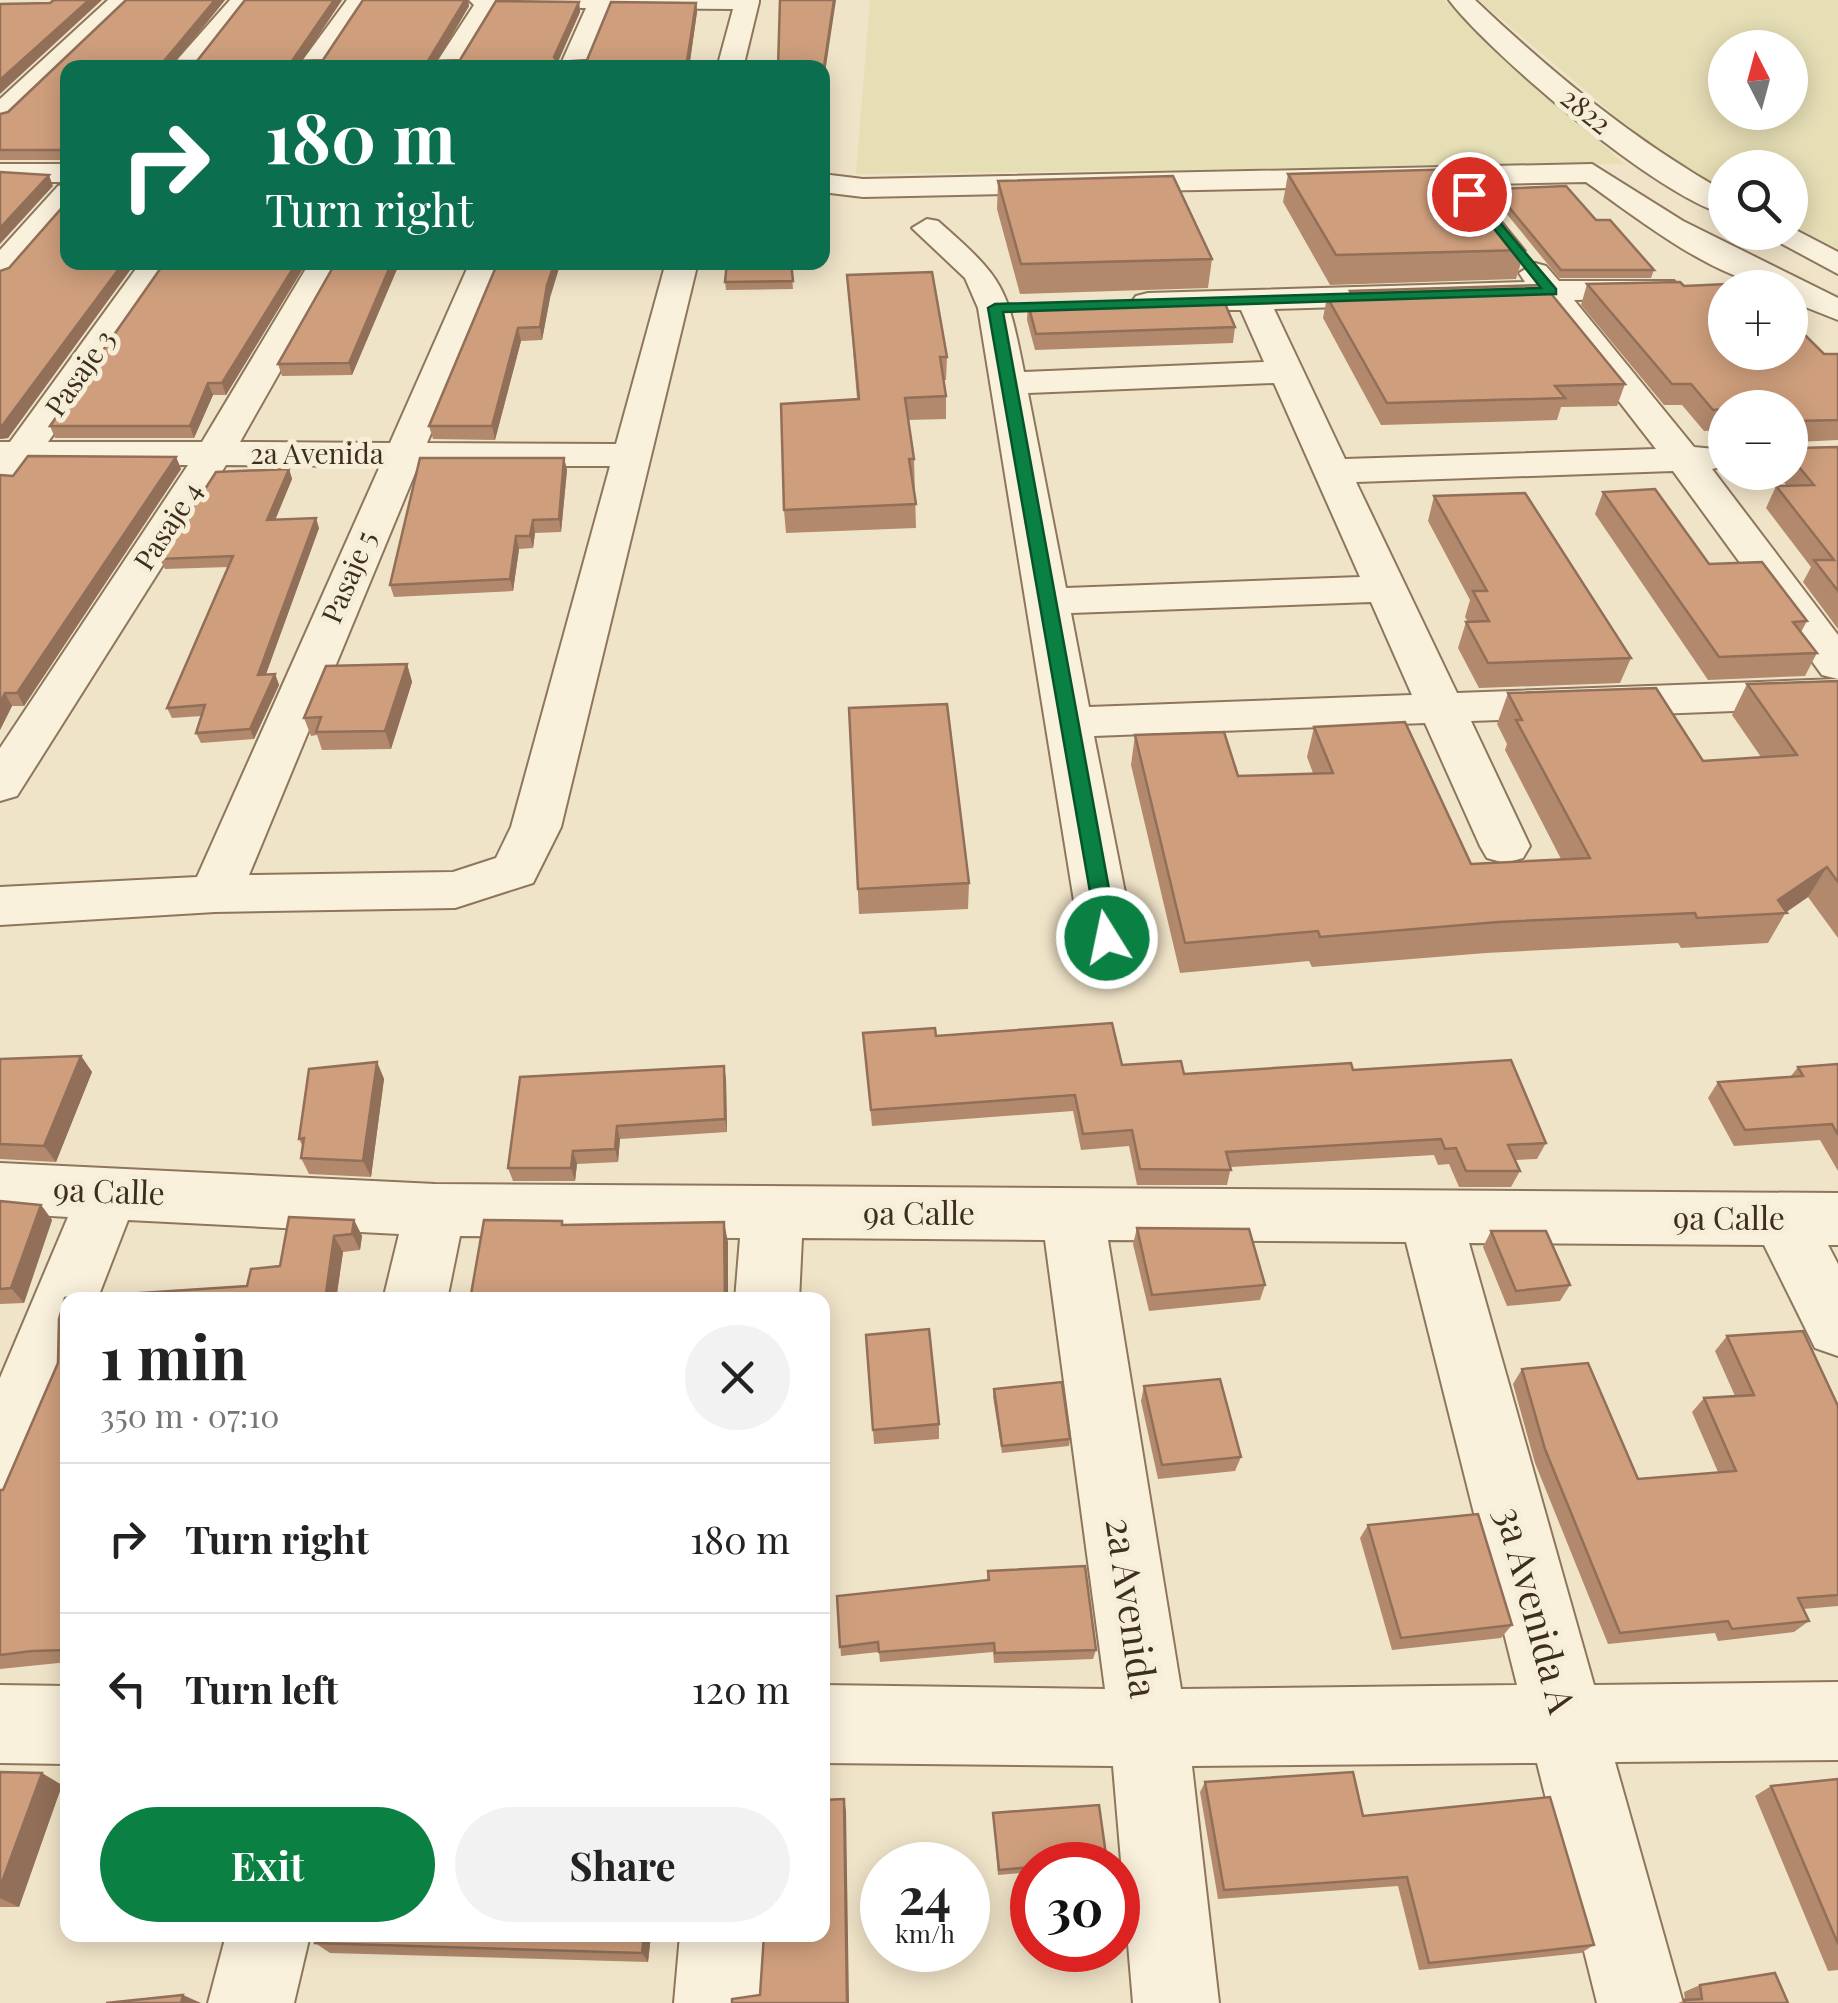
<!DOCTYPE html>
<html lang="en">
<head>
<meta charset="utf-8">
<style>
	:root { --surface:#fff; --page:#f2f2f2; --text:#222; --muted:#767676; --line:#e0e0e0; --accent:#0b8043 }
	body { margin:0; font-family:"Playfair Display",serif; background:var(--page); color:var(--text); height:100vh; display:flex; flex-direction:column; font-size:38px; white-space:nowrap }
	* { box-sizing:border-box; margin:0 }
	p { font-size:32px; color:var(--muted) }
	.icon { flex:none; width:55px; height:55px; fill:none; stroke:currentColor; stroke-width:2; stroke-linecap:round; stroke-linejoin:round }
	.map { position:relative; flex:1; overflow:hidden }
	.side { position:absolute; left:60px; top:1292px; width:770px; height:650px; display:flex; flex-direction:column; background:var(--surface); border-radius:20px; box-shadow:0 5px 25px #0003 }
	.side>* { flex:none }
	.hud { position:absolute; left:60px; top:60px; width:770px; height:210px; border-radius:20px; box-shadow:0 5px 25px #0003; background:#0b6e4f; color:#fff; overflow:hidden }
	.needle { width:65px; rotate:354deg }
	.tools { position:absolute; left:1708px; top:30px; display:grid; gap:20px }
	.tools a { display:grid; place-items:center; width:100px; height:100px; border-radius:50%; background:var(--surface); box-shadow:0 5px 25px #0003; font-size:50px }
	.speed { position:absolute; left:860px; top:1842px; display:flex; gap:20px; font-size:50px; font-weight:700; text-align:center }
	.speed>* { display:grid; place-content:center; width:130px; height:130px; border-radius:50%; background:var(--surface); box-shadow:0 5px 25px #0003; line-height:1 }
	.speed small { font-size:25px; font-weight:400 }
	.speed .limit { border:15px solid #d22; background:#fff; color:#111 }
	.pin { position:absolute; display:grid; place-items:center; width:85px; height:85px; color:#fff; margin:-42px; border:5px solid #fff; border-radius:50%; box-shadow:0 2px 10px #0007 }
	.me { position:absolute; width:110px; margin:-55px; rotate:350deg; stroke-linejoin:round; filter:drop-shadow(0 0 8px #0008) }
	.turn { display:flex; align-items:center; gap:35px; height:210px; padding:0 40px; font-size:45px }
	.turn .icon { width:130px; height:130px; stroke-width:2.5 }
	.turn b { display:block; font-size:70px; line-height:85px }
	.round { display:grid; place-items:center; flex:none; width:105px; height:105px; border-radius:52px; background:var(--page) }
	.head { display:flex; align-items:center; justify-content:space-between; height:170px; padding:0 40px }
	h1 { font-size:60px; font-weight:700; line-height:75px }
	.primary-button { display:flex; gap:20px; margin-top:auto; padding:20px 40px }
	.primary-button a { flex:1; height:115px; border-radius:60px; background:var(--accent); color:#fff; font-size:40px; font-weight:700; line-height:115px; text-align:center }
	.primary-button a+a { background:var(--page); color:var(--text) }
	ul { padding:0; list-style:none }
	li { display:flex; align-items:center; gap:30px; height:150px; padding:0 40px; border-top:2px solid var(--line) }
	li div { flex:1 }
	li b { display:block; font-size:38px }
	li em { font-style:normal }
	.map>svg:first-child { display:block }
	.farmland { fill:#e6deb5; fill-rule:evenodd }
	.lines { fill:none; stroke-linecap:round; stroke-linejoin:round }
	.street-casing { stroke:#8d765c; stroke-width:4 }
	.street { fill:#faf1dc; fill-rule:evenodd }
	.wall { fill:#b2896c }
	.shaded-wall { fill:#916f58 }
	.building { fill:#cf9f7d; stroke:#916f58; stroke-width:2.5 }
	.route { fill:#0b8043; stroke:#07532c; stroke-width:2.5 }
	.labels { text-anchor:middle; stroke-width:10; stroke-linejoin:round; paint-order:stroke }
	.far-street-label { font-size:28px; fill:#3d2e20; stroke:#f7eed8 }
	.street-label { font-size:32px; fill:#3d2e20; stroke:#f7eed8 }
	.near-street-label { font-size:38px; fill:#3d2e20; stroke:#f7eed8 }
</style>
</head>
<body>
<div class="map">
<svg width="1838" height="2003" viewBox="0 0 1838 2003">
	<rect width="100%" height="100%" fill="#f0e4c8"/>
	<g class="farmland">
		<path d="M870 0H1444L1624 164 856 174Z"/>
		<path d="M1479 0H1838V252L1790 228V168H1725V192L1659 153ZM1725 48H1790V112H1725Z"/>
	</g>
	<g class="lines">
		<g class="street-casing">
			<g id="street">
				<path d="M108 0H134L10 120 0 122V99Z"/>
				<path d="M230 0H255L197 68H170Z"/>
				<path d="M347 0H371L323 68H297Z"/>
				<path d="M469 0H759V2L743 68H717L733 9 610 8 585 68H559L586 8 496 7 459 68H433L474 5Z"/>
				<path d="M1449 0H1475C1553 74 1632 139 1725 192V214C1660 198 1491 55 1449 0Z"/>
				<rect x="0" y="164" width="68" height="18"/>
				<path d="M1592 164 1683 221 1838 298V320L1790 301V288C1724 288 1640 220 1586 182L863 197 822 192V174L863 179Z"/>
				<path d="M68 183V211L11 277 0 280V250L58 186Z"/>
				<path d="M927 219 938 221C1004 279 1007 286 1024 372L1264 362 1241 310H1136L1131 303 1136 296 1148 293 1525 282 1519 273 1535 263 1546 266 1559 281H1674L1678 288 1674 295 1662 298 1574 300 1694 447 1725 450V466L1712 469 1838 635V679L1822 675 1673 471 1356 482 1457 693 1838 679V707L1471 721 1530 846 1523 858 1505 863 1487 858 1480 846 1425 723 1094 736 1134 938 1126 952 1107 957 1088 952 1080 938 978 308 965 278 912 228ZM1541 301 1656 449 1345 459 1274 309ZM1274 383 1360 577 1066 588 1028 393ZM1371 602 1412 695 1089 707 1071 613Z"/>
				<path d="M1790 227 1838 252V274L1760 232H1790Z"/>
				<path d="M141 262H174L48 442H202L310 262H342L240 442 390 443 470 262H502L427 443 616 444 666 262H698L561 827 533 883 455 908 215 912 0 925V887L197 877 380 466 226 465 17 796 0 801V748L188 465 32 464 19 484 0 486V442H10ZM418 466H610L511 827 496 858 453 872 249 875Z"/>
				<path d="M0 1163 435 1184 1838 1193V1245H1828L1838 1264V1356L1815 1348 1764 1245 1469 1243 1594 1685 1838 1682V1760L1615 1762 1683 2003H1597L1537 1763 1192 1766 1219 2003H1133L1113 1766 822 1763V1685L1105 1689 1045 1240 802 1238 799 1300H735L740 1238 460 1236 447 1300H383L399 1234 128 1220 97 1300H68V1376L25 1484 0 1494V1378L68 1217 0 1213ZM1108 1240 1406 1242 1517 1685 1181 1689Z"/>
				<path d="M0 1685 68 1686V1764L0 1763Z"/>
				<path d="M226 1935H310L294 2003H208Z"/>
				<path d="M680 1935H764L760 2003H674Z"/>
			</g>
		</g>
		<use href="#street" class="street"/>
	</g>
	<g class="wall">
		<path d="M126 0H225L176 61H197L245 0H342L301 61 323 60 363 0H468L469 6 437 61 460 60 496 1 579 2 580 12 558 62 587 60 611 2 696 3 697 12 689 68H68V262H136L8 438 0 439V271L9 268 66 203 67 160H0V114L8 112Z"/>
		<path d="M1288 174 1525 250 1516 279 1330 285 1283 202Z"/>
		<path d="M998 181 1212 259 1208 288 1020 294 997 209Z"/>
		<path d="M1494 189 1596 220 1654 270 1651 278H1559L1492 196Z"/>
		<path d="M307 262 226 395H213L194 438H55L50 426Z"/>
		<path d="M336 262H400L352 375 282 376 278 364Z"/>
		<path d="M498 262 550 298 542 340 521 341 495 440 433 439 429 426Z"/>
		<path d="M791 262 793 289 726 290 725 282Z"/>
		<path d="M847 275 947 357 946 380H943L946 396V419L908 420 914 459 916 528 786 533 784 510 857 399Z"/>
		<path d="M1587 284 1725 288 1824 354H1838V440L1797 442V448L1838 447V629L1803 582 1811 567 1766 508 1776 486H1787L1776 472H1790V408H1725V430L1704 431 1682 405H1664L1581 305Z"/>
		<path d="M1350 291 1625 384 1617 406 1561 407 1557 420 1381 425 1323 318 1327 297 1349 296Z"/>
		<path d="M1028 304 1235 327 1233 343 1035 350 1027 320Z"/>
		<path d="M176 457 181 469 24 706H12L0 730 13 476Z"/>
		<path d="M564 458 567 470 561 532 535 533 533 548 519 549 513 591 394 597 390 585Z"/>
		<path d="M289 469 292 479 275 520 319 528 266 674H275L279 685 254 739 201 743 196 733 202 716 172 718 167 708 229 567 165 569 160 559Z"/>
		<path d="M1603 492 1709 564 1807 621 1801 632 1817 653 1805 676 1708 680 1595 514Z"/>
		<path d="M1434 496 1631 658 1620 683 1479 688 1458 648 1466 622H1468L1465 617 1470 600 1428 521Z"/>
		<path d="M407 664 412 682 391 749 322 750 317 735 311 736 304 718Z"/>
		<path d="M1838 681V938L1808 897 1786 912 1768 943 1681 948 1678 943 1486 953 1312 967 1309 961 1180 973 1131 765 1135 735 1238 776 1313 773 1307 757 1314 727 1471 864 1561 859 1505 750 1507 744 1497 724 1508 693 1703 761 1761 757 1732 715 1747 684Z"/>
		<path d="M849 708 969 883 968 909 859 914Z"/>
		<path d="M863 1033 936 1036 1184 1074 1353 1070 1546 1143 1537 1159 1515 1160 1520 1171 1511 1187H1459L1449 1164 1438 1165 1434 1155 1231 1167 1227 1185H1137L1129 1146 1081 1150 1073 1111 872 1126Z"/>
		<path d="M81 1056 92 1072 56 1162 0 1159V1059Z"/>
		<path d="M377 1062 384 1079 371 1177 309 1174 301 1158 303 1147 299 1139Z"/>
		<path d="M1838 1064V1171L1820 1140 1734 1146 1708 1098 1718 1082 1791 1076 1798 1067Z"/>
		<path d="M724 1066 726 1080 727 1132 620 1139 618 1162 577 1164 575 1181H513L508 1168Z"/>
		<path d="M0 1201 41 1205 52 1220 24 1303 0 1304Z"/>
		<path d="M289 1217 354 1220 362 1236 360 1250 343 1252 336 1300H68V1662L0 1669V1490H3L58 1363 59 1319 65 1298 247 1286 251 1269 280 1266Z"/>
		<path d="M1137 1228 1265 1285 1260 1300 1149 1311 1133 1244Z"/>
		<path d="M1491 1231 1570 1285 1560 1301 1507 1306 1483 1247Z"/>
		<path d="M866 1335 939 1424V1439L874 1444Z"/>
		<path d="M1727 1336 1838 1406V1606L1803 1609 1809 1621 1794 1632 1718 1641 1715 1633 1608 1644 1535 1463 1513 1384 1522 1369 1638 1479 1718 1472 1692 1412 1704 1398 1735 1396 1715 1351Z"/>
		<path d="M1144 1386 1241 1457 1235 1471 1158 1479 1141 1401Z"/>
		<path d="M994 1389 1070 1439 1069 1446 1002 1453 993 1397Z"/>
		<path d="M1368 1525 1512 1625 1501 1638 1392 1650 1360 1538Z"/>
		<path d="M988 1571 1096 1650 1093 1659 994 1663 993 1652 880 1662 879 1652 841 1656 837 1596 987 1580Z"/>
		<path d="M0 1772 62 1785 19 1907H0Z"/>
		<path d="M1838 1779V1970L1828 1971 1755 1796 1771 1786Z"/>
		<path d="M1205 1782 1363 1816 1594 1945 1581 1953 1419 1970 1398 1886 1218 1899 1200 1792Z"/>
		<path d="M993 1813 1107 1862 1106 1865H1032V1872L998 1875Z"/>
		<path d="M317 1935H651L648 1962 330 1953 315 1943Z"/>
		<path d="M1700 1985 1788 2003H1678L1685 2000 1684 1992Z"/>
	</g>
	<g class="shaded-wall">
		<path d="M89 0H102L0 94V80Z"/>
		<path d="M215 0H225L170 68 164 61Z"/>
		<path d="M334 0H342L297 68 292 61Z"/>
		<path d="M465 0H468L469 6 433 68 428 61Z"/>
		<path d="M834 0H836L822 93V80Z"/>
		<path d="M579 2 580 12 556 66 554 57Z"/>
		<path d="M696 3 697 12 689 68H686Z"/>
		<path d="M49 175 53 186 0 244V228Z"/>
		<path d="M124 262H136L8 438 0 439V426Z"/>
		<path d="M297 262H307L226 395 222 383Z"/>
		<path d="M392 262H400L352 375 349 363Z"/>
		<path d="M555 262H561L550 298 542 340 540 327 547 285Z"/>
		<path d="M518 328 521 341 495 440 492 426Z"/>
		<path d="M208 383 213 395 194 438 190 426Z"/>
		<path d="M176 457 181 469 24 706 17 693Z"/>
		<path d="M564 458 567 470 561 532 559 519Z"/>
		<path d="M289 469 292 479 271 530 267 520Z"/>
		<path d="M316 518 319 528 262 685 258 675Z"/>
		<path d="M533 520 535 533 533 548 530 536Z"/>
		<path d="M516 536 519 549 513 591 510 579Z"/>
		<path d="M407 664 412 682 391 749 385 731Z"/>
		<path d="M275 674 279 685 254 739 250 729Z"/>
		<path d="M5 693 12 706 0 730V703Z"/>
		<path d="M1827 867 1808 897 1785 913 1778 900Z"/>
		<path d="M81 1056 92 1072 56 1162 44 1146Z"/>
		<path d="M377 1062 384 1079 371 1177 363 1161Z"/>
		<path d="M724 1066 726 1080 727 1132 725 1119Z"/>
		<path d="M617 1126 620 1139 618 1162 615 1149Z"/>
		<path d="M573 1151 577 1164 575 1181 571 1168Z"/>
		<path d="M41 1205 52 1220 24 1303 11 1288Z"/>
		<path d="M354 1220 362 1236 360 1250 352 1234Z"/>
		<path d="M724 1222 728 1242V1300H725Z"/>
		<path d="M334 1236 343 1252 336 1300H325Z"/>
		<path d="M42 1773 62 1785 19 1907 0 1898V1887Z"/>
		<path d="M844 1799 846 1811 849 2003H847Z"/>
		<path d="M644 1935H651L648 1962 642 1953Z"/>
		<path d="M183 1995 201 2003H181Z"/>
	</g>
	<g class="building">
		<path d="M54 0H89L0 80V4L50 3Z"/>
		<path d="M126 0H215L164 61H197L245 0H334L292 61 323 60 363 0H465L428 61 460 60 496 1 579 2 554 57 557 62 587 60 611 2 696 3 686 68H68V153L64 150H0V114L8 112Z"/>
		<path d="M780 0H834L822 80V68H778Z"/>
		<path d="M68 159V262H124L2 426H0V271L9 268 66 203Z"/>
		<path d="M1459 169 1525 250 1336 255 1288 174Z"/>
		<path d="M0 172 49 175 0 228Z"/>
		<path d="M1173 176 1212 259 1021 264 998 181Z"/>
		<path d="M1566 186 1596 220H1610L1654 270H1561L1494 189Z"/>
		<path d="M165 262H297L222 383H208L190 426H50Z"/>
		<path d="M336 262H392L349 363 278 364Z"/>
		<path d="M498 262H555L547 285 540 327 518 328 492 426H429Z"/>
		<path d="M727 262H791L793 281 725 282Z"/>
		<path d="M932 272 947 357H940L946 396 905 398 914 459H909L916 504 784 510 781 404 859 399 847 275Z"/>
		<path d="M1680 282 1684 286 1728 284 1731 288H1725V352H1790V320L1824 354H1838V420L1797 421V448L1838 447V591L1814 560H1834L1776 486 1814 485 1790 456V408H1725V409L1713 410 1691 384H1672L1587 284Z"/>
		<path d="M1544 285 1625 384 1555 386 1565 398 1387 403 1327 297 1353 296 1350 291Z"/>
		<path d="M1223 299 1235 327 1036 334 1028 304Z"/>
		<path d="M28 456 176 457 17 693H5L0 703V475L13 476Z"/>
		<path d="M420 458H564L559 519 533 520 530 536H516L510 579 390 585Z"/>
		<path d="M289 469 267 520 316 518 258 675 275 674 250 729 196 733 205 705 167 708 233 556 160 559 216 472Z"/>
		<path d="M1655 489 1709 564 1762 562 1807 621 1793 622 1817 653 1719 657 1603 492Z"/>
		<path d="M1525 493 1631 658 1488 663 1466 622 1489 621 1473 591H1487L1434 496Z"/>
		<path d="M407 664 385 731 316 732 321 717 304 718 326 666Z"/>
		<path d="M1838 681V882L1827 867 1778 900 1787 913 1697 918 1695 913 1498 922 1320 937 1318 931 1185 943 1135 735 1224 732 1238 776 1333 773 1314 727 1405 722 1471 864 1590 858 1516 720H1522L1508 693 1656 688 1703 761 1797 755 1747 684Z"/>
		<path d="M947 704 969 883 858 889 849 708Z"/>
		<path d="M1112 1023 1122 1065 1181 1061 1184 1074 1351 1063 1353 1070 1511 1060 1546 1143 1508 1145 1520 1171H1466L1456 1148 1445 1149 1441 1139 1226 1152 1231 1170 1140 1169 1132 1130 1083 1134 1075 1095 871 1110 863 1033 935 1028 936 1036Z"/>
		<path d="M81 1056 44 1146 0 1144V1059Z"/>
		<path d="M377 1062 363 1161 301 1158 304 1138 299 1139 309 1069Z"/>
		<path d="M1838 1064V1135L1832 1124 1745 1130 1718 1082 1803 1076 1798 1067Z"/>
		<path d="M724 1066 725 1119 617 1126 615 1149 573 1151 571 1168H508L520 1077Z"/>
		<path d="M0 1201 41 1205 11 1288 0 1289Z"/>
		<path d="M289 1217 354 1220 352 1234 334 1236 325 1300H68V1650L32 1651 0 1655V1490H3L58 1363 59 1319 65 1298 247 1286 251 1269 280 1266Z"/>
		<path d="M484 1220 562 1221V1225L724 1222 725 1300H470Z"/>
		<path d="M1137 1228 1249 1229 1265 1285 1152 1295Z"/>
		<path d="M1491 1231H1546L1570 1285 1516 1291Z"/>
		<path d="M929 1329 939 1424 873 1430 866 1335Z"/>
		<path d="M1803 1331 1838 1406V1595L1798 1598 1809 1621 1732 1629 1728 1621 1620 1633 1545 1449 1522 1369 1588 1363 1638 1479 1736 1471 1704 1398 1754 1395 1727 1336Z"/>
		<path d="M1220 1379 1241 1457 1162 1465 1144 1386Z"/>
		<path d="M1062 1382 1070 1439 1002 1446 994 1389Z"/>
		<path d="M1478 1514 1512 1625 1401 1638 1368 1525Z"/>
		<path d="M1085 1566 1096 1650 995 1653 994 1643 879 1652 878 1642 840 1647 837 1596 989 1580 988 1571Z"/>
		<path d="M0 1772 42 1773 0 1887Z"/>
		<path d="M1353 1772 1363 1816 1550 1797 1594 1945 1429 1963 1407 1877 1224 1890 1205 1782Z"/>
		<path d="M1838 1779V1944L1771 1786Z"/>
		<path d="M844 1799 847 2003H732V1999L760 1995 764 1935H822V1800Z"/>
		<path d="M1099 1805 1107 1862 1064 1865H1032V1867L999 1870 993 1813Z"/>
		<path d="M317 1935H644L642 1953 315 1943Z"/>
		<path d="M1775 1973 1788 2003H1685L1684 2000 1702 1999 1700 1985Z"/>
		<path d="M183 1995 181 2003H106Z"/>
	</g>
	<path class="route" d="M1465 192H1474L1556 289V294L1003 312 1118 938 1107 946 1099 943 988 308 995 304 1541 288Z"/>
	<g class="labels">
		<g class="far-street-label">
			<text transform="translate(1586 111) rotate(39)" y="10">2822</text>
			<text transform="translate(80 373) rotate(-55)" y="10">Pasaje 3</text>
			<text x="317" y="464">2a Avenida</text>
			<text transform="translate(168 526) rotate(-57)" y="10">Pasaje 4</text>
			<text transform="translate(349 577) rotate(-67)" y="10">Pasaje 5</text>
		</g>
		<g class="street-label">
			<text transform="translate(109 1192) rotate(2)" y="11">9a Calle</text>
			<text x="919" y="1225">9a Calle</text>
			<text x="1729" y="1230">9a Calle</text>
		</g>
		<g class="near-street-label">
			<text transform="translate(1131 1608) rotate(82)" y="13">2a Avenida</text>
			<text transform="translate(1535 1610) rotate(75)" y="13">3a Avenida A</text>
		</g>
	</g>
</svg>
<div class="tools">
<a><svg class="needle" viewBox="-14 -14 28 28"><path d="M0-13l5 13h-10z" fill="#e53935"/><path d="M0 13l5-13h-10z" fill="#767676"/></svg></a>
<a><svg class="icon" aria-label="search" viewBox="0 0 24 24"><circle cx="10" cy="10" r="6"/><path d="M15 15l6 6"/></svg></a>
<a>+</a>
<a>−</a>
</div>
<div class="speed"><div>24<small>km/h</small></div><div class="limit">30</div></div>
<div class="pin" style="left:1469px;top:194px;background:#d93025"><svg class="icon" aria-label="arrive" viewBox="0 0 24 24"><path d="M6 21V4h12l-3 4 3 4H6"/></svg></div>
<svg class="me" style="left:1107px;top:938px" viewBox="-20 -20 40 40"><circle r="17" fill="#0b8043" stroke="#fff" stroke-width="3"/><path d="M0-11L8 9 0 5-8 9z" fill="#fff"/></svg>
<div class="hud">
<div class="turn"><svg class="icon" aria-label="right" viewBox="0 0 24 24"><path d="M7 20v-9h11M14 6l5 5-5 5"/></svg><div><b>180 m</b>Turn right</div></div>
</div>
<section class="side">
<div class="head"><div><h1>1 min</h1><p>350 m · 07:10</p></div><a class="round"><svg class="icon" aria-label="close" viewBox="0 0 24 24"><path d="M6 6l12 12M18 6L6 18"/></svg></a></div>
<ul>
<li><svg class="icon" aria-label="right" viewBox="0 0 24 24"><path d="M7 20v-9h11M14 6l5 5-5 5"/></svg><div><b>Turn right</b></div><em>180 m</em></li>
<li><svg class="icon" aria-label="left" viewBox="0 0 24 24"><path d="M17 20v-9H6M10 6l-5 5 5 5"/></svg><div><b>Turn left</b></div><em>120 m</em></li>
</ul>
<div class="primary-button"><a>Exit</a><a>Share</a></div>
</section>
</div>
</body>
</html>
